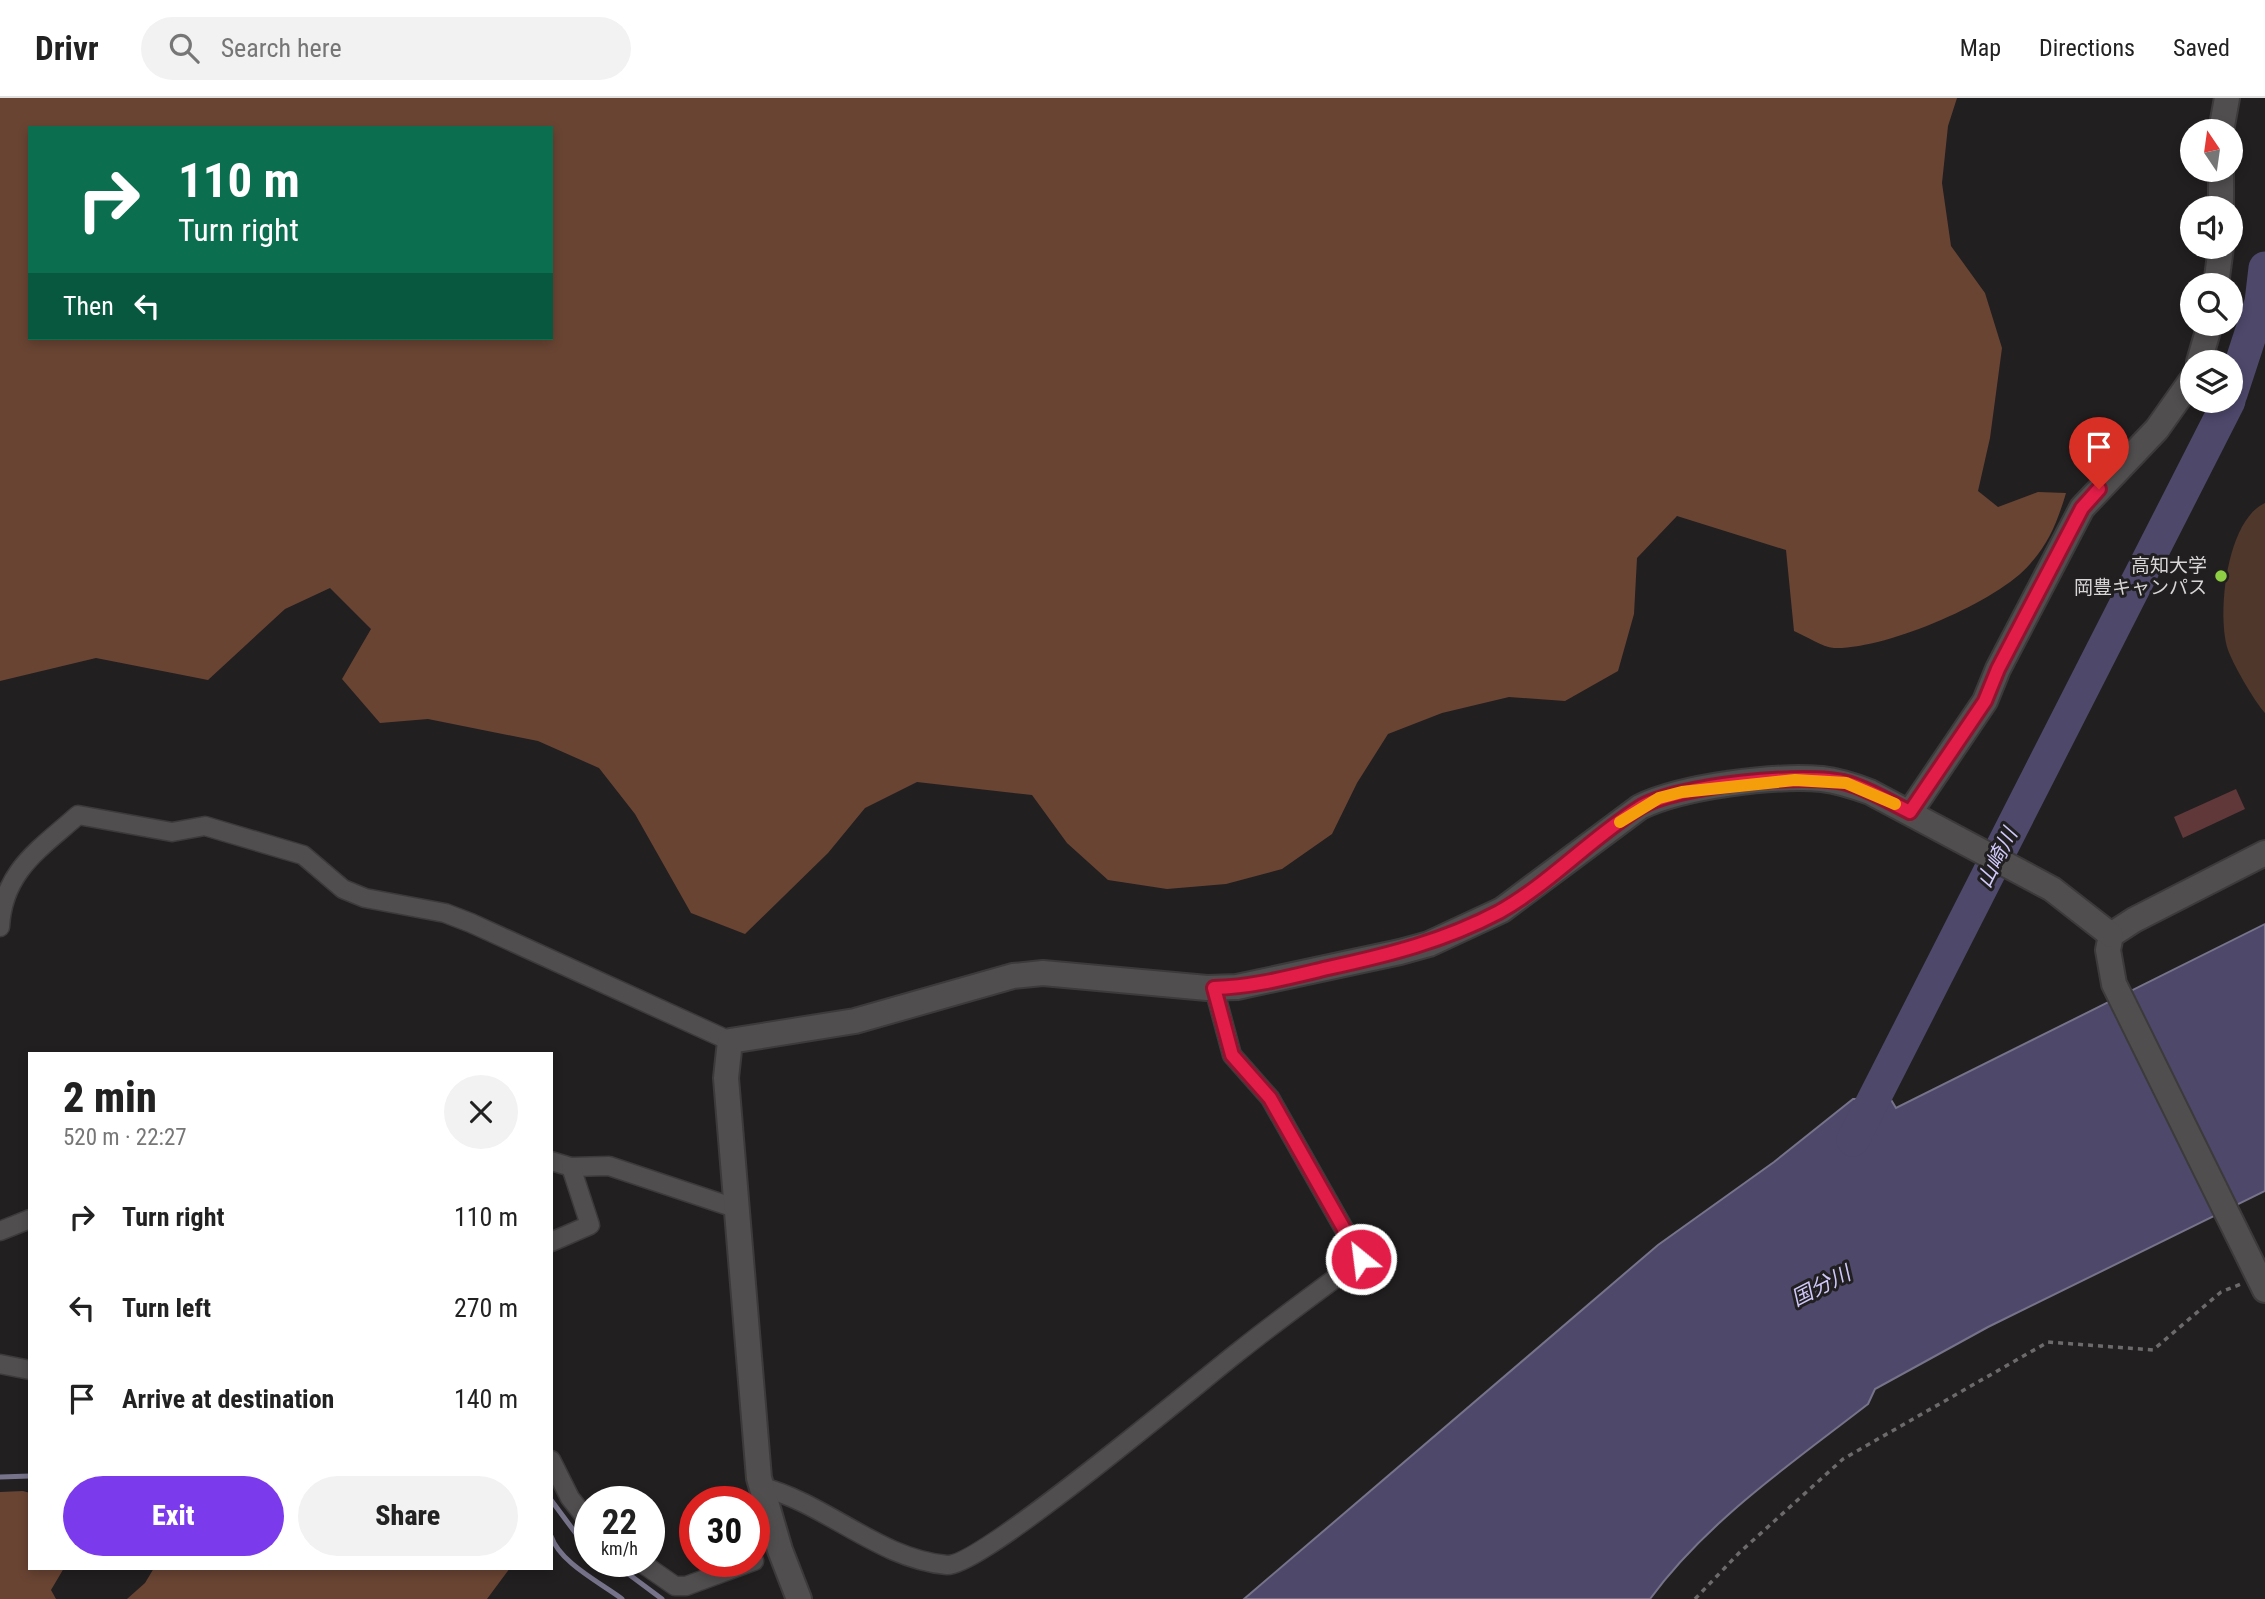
<!DOCTYPE html>
<html lang="en">
<head>
<meta charset="utf-8">
<style>
	:root { --surface:#fff; --page:#f2f2f2; --text:#222; --muted:#767676; --line:#e0e0e0; --accent:#7c3aed }
	body { margin:0; font-family:"Roboto Condensed","Noto Sans JP",sans-serif; background:var(--page); color:var(--text); height:100vh; display:flex; flex-direction:column; font-size:26px; white-space:nowrap }
	* { box-sizing:border-box; margin:0 }
	p { font-size:23px; color:var(--muted) }
	.icon { flex:none; width:38px; height:38px; fill:none; stroke:currentColor; stroke-width:2; stroke-linecap:round; stroke-linejoin:round }
	.map { position:relative; flex:1; overflow:hidden }
	.sheet { position:absolute; left:28px; top:954px; width:525px; height:518px; display:flex; flex-direction:column; background:var(--surface); border-radius:0px; box-shadow:0 4px 10px #0003 }
	.sheet>* { flex:none }
	.hud { position:absolute; left:28px; top:28px; width:525px; height:214px; border-radius:0px; box-shadow:0 4px 10px #0003; background:#0b6e4f; color:#fff; overflow:hidden }
	.needle { width:46px; rotate:347deg }
	.tools { position:absolute; left:2180px; top:21px; display:grid; gap:14px }
	.tools a { display:grid; place-items:center; width:63px; height:63px; border-radius:50%; background:var(--surface); box-shadow:0 4px 10px #0003; font-size:35px }
	.speed { position:absolute; left:574px; top:1388px; display:flex; gap:14px; font-size:35px; font-weight:700; text-align:center }
	.speed>* { display:grid; place-content:center; width:91px; height:91px; border-radius:50%; background:var(--surface); box-shadow:0 4px 10px #0003; line-height:1 }
	.speed small { font-size:18px; font-weight:400 }
	.speed .limit { border:10px solid #d22; background:#fff; color:#111 }
	.pin { position:absolute; display:grid; place-items:center; width:60px; height:60px; color:#fff; margin:-72px -30px; border-radius:50% 50% 50% 0; rotate:-45deg; box-shadow:0 0 7px #0007 }
	.pin .icon { rotate:45deg }
	.me { position:absolute; width:77px; margin:-38px; rotate:331deg; stroke-linejoin:round; filter:drop-shadow(0 0 5px #0008) }
	.turn { display:flex; align-items:center; gap:24px; height:147px; padding:0 35px; font-size:32px }
	.turn .icon { width:91px; height:91px; stroke-width:2.5 }
	.turn b { display:block; font-size:49px; line-height:60px }
	.then { display:flex; align-items:center; height:66px; padding:0 35px; background:#0003; gap:14px; font-size:26px }
	.round { display:grid; place-items:center; flex:none; width:74px; height:74px; border-radius:37px; background:var(--page) }
	.headline { display:flex; align-items:center; justify-content:space-between; height:119px; padding:0 35px }
	h1 { font-size:42px; font-weight:800; line-height:52px }
	.button { display:flex; gap:14px; margin-top:auto; padding:14px 35px }
	.button a { flex:1; height:80px; border-radius:42px; background:var(--accent); color:#fff; font-size:28px; font-weight:800; line-height:80px; text-align:center }
	.button a+a { background:var(--page); color:var(--text) }
	ul { padding:0; list-style:none }
	li { display:flex; align-items:center; gap:21px; height:91px; padding:0 35px }
	li div { flex:1 }
	li b { display:block; font-size:26px }
	li em { font-style:normal }
	header { display:flex; align-items:center; gap:42px; box-sizing:border-box; height:98px; padding:0 35px; background:var(--surface); border-bottom:2px solid var(--line) }
	header strong { font-size:33px }
	nav { display:flex; gap:38px; margin-inline-start:auto; font-size:24px }
	.search { width:490px; height:63px; background:var(--page); display:flex; align-items:center; gap:18px; box-sizing:border-box; padding:0 24px; border-radius:38px; color:var(--muted); font-size:26px }
	.map>svg:first-child { display:block }
	.green { fill:#4f372c }
	.forest { fill:#694433; fill-rule:evenodd }
	.water { fill:#4e486b; stroke:#77738b; stroke-width:2 }
	.lines { fill:none; stroke-linecap:round; stroke-linejoin:round }
	.stream { stroke:#77738b; stroke-width:5 }
	.river { stroke:#4e486b; stroke-width:33 }
	.building { fill:#60383a }
	.street-casing { stroke:#3c3a3b; stroke-width:21 }
	.secondary-casing { stroke:#3c3a3b; stroke-width:28 }
	.path { stroke:#6c6a6b; stroke-width:3.5; stroke-dasharray:5 5; stroke-linecap:butt }
	.street { stroke:#514e4f; stroke-width:18 }
	.secondary { stroke:#514e4f; stroke-width:24 }
	.route-casing { stroke:#92132f; stroke-width:18 }
	.route { stroke:#e11d48; stroke-width:12 }
	.slow { stroke:#f59e0b; stroke-width:12 }
	.poi-dot { fill:#8dce44; stroke:#221f20; stroke-width:2.5 }
	.labels { text-anchor:middle; stroke-width:6; stroke-linejoin:round; paint-order:stroke }
	.poi-label { font-size:19px; fill:#d8d6d7; stroke:#221f20; text-anchor:end }
	.water-label { font-size:21px; font-style:italic; fill:#cfc8fa; stroke:#221f20 }
</style>
</head>
<body>
<header>
<strong>Drivr</strong>
<div class="search"><svg class="icon" aria-label="search" viewBox="0 0 24 24"><circle cx="10" cy="10" r="6"/><path d="M15 15l6 6"/></svg>Search here</div>
<nav><a>Map</a><a>Directions</a><a>Saved</a></nav>
</header>
<div class="map">
<svg width="2265" height="1501" viewBox="0 0 2265 1501">
	<rect width="100%" height="100%" fill="#221f20"/>
	<path class="green" d="M2265 405V615C2254 603 2232 565 2227 549 2217 513 2227 422 2265 405Z"/>
	<g class="forest">
		<path d="M0 0H1957L1948 28 1942 85 1951 148 1985 195 2002 250 1990 340 1978 393 1998 409 2038 394 2066 395C2058 422 2049 445 2030 466 1998 504 1884 552 1834 550 1822 549 1806 538 1794 533L1786 452 1677 418 1637 460 1634 516 1618 573 1565 603 1509 599 1442 615 1388 636 1357 685 1332 736 1282 771 1226 786 1167 791 1108 782 1067 745 1032 697 917 684 865 710 828 755 745 836 691 815 635 716 599 670 538 643 428 621 380 625 342 581 371 531 330 490 285 511 208 582 96 560 0 583ZM30 30H551V240H30Z"/>
		<path d="M23 1393 30 1395V1470H64L51 1492 56 1501H0V1394Z"/>
		<path d="M154 1470H510L487 1501H127L145 1485Z"/>
	</g>
	<path class="water" d="M2265 826V1093L1988 1229 1875 1291 1868 1306C1792 1365 1707 1423 1650 1501H1244L1658 1147 1774 1064 1853 1001 1890 1000 1896 1010Z"/>
	<g class="lines">
		<g class="stream">
			<path d="M0 1379 30 1378"/>
			<path d="M551 1402 580 1441 590 1447"/>
			<path d="M551 1438C560 1465 601 1485 622 1501"/>
			<path d="M611 1463 662 1501"/>
		</g>
		<g class="river">
			<path d="M2231 296 2261 204 2265 170"/>
			<path d="M1853 1042 2229 303"/>
		</g>
	</g>
	<path class="building" d="M2236 691 2245 711 2183 740 2174 719Z"/>
	<g class="lines">
		<g class="street-casing">
			<g id="street">
				<path d="M0 829C3 773 40 751 78 717L172 734 205 728 303 757 343 791 365 800 445 815 471 825 730 943"/>
				<path d="M551 1063 571 1069 609 1068 738 1111"/>
				<path d="M0 1133 30 1121"/>
				<path d="M551 1144 590 1127 571 1069"/>
				<path d="M0 1266 30 1272"/>
				<path d="M551 1362 570 1400 590 1425"/>
				<path d="M762 1389C827 1406 879 1461 947 1467 981 1469 1197 1286 1238 1254 1278 1222 1320 1192 1361 1161L1270 1000 1232 957 1214 890"/>
				<path d="M639 1463 675 1488H686L754 1463"/>
			</g>
		</g>
		<g class="secondary-casing">
			<g id="secondary">
				<path d="M2221 33 2227 0"/>
				<path d="M2221 72V110"/>
				<path d="M2216 187 2221 149"/>
				<path d="M2199 264 2210 226"/>
				<path d="M1910 714 1985 603 1998 571 2082 410 2157 331 2193 280"/>
				<path d="M2265 755 2134 822 2111 837 2108 852 2114 886 2265 1192"/>
				<path d="M799 1501 780 1452 759 1380 726 980 730 943 855 923 1013 878 1043 875 1207 890 1237 889 1400 854 1429 846 1502 812 1640 709C1683 688 1774 677 1822 681 1839 683 1854 688 1870 694L2052 791 2111 837"/>
			</g>
		</g>
		<path class="path" d="M1695 1501 1739 1455 1843 1361 2048 1244 2153 1252 2221 1194 2241 1186"/>
		<use href="#street" class="street"/>
		<use href="#secondary" class="secondary"/>
	</g>
	<g class="lines">
		<g class="route-casing">
			<path id="route" d="M1361 1161 1270 1000 1232 957 1214 890C1253 889 1290 879 1328 870 1388 857 1444 843 1499 814 1549 786 1590 741 1639 710 1675 687 1806 674 1847 685 1869 691 1889 704 1910 714L1985 603 1998 571 2082 410 2099 391"/>
		</g>
		<use href="#route" class="route"/>
		<path class="slow" d="M1620 724 1659 700 1682 694 1795 682 1846 685 1895 706"/>
	</g>
	<circle class="poi-dot" cx="2221" cy="478" r="7"/>
	<g class="labels">
		<g class="poi-label">
			<text x="2207" y="474">高知大学<tspan x="2207" dy="22">岡豊キャンパス</tspan></text>
		</g>
		<g class="water-label">
			<text transform="translate(1997 760) rotate(-63)" y="7">山崎川</text>
			<text transform="translate(1821 1188) rotate(-27)" y="7">国分川</text>
		</g>
	</g>
</svg>
<div class="tools">
<a><svg class="needle" viewBox="-14 -14 28 28"><path d="M0-13l5 13h-10z" fill="#e53935"/><path d="M0 13l5-13h-10z" fill="#767676"/></svg></a>
<a><svg class="icon" aria-label="sound" viewBox="0 0 24 24"><path d="M4 9h4l5-4v14l-5-4H4zM17 9q2 3 0 6"/></svg></a>
<a><svg class="icon" aria-label="search" viewBox="0 0 24 24"><circle cx="10" cy="10" r="6"/><path d="M15 15l6 6"/></svg></a>
<a><svg class="icon" aria-label="layers" viewBox="0 0 24 24"><path d="M12 4l9 5-9 5-9-5zM3 14l9 5 9-5"/></svg></a>
</div>
<div class="speed"><div>22<small>km/h</small></div><div class="limit">30</div></div>
<div class="pin" style="left:2099px;top:391px;background:#d93025"><svg class="icon" aria-label="arrive" viewBox="0 0 24 24"><path d="M6 21V4h12l-3 4 3 4H6"/></svg></div>
<svg class="me" style="left:1361px;top:1161px" viewBox="-20 -20 40 40"><circle r="17" fill="#e11d48" stroke="#fff" stroke-width="3"/><path d="M0-11L8 9 0 5-8 9z" fill="#fff"/></svg>
<div class="hud">
<div class="turn"><svg class="icon" aria-label="right" viewBox="0 0 24 24"><path d="M7 20v-9h11M14 6l5 5-5 5"/></svg><div><b>110 m</b>Turn right</div></div>
<div class="then">Then<svg class="icon" aria-label="left" viewBox="0 0 24 24"><path d="M17 20v-9H6M10 6l-5 5 5 5"/></svg></div>
</div>
<section class="sheet">
<div class="headline"><div><h1>2 min</h1><p>520 m · 22:27</p></div><a class="round"><svg class="icon" aria-label="close" viewBox="0 0 24 24"><path d="M6 6l12 12M18 6L6 18"/></svg></a></div>
<ul>
<li><svg class="icon" aria-label="right" viewBox="0 0 24 24"><path d="M7 20v-9h11M14 6l5 5-5 5"/></svg><div><b>Turn right</b></div><em>110 m</em></li>
<li><svg class="icon" aria-label="left" viewBox="0 0 24 24"><path d="M17 20v-9H6M10 6l-5 5 5 5"/></svg><div><b>Turn left</b></div><em>270 m</em></li>
<li><svg class="icon" aria-label="arrive" viewBox="0 0 24 24"><path d="M6 21V4h12l-3 4 3 4H6"/></svg><div><b>Arrive at destination</b></div><em>140 m</em></li>
</ul>
<div class="button"><a>Exit</a><a>Share</a></div>
</section>
</div>
</body>
</html>
